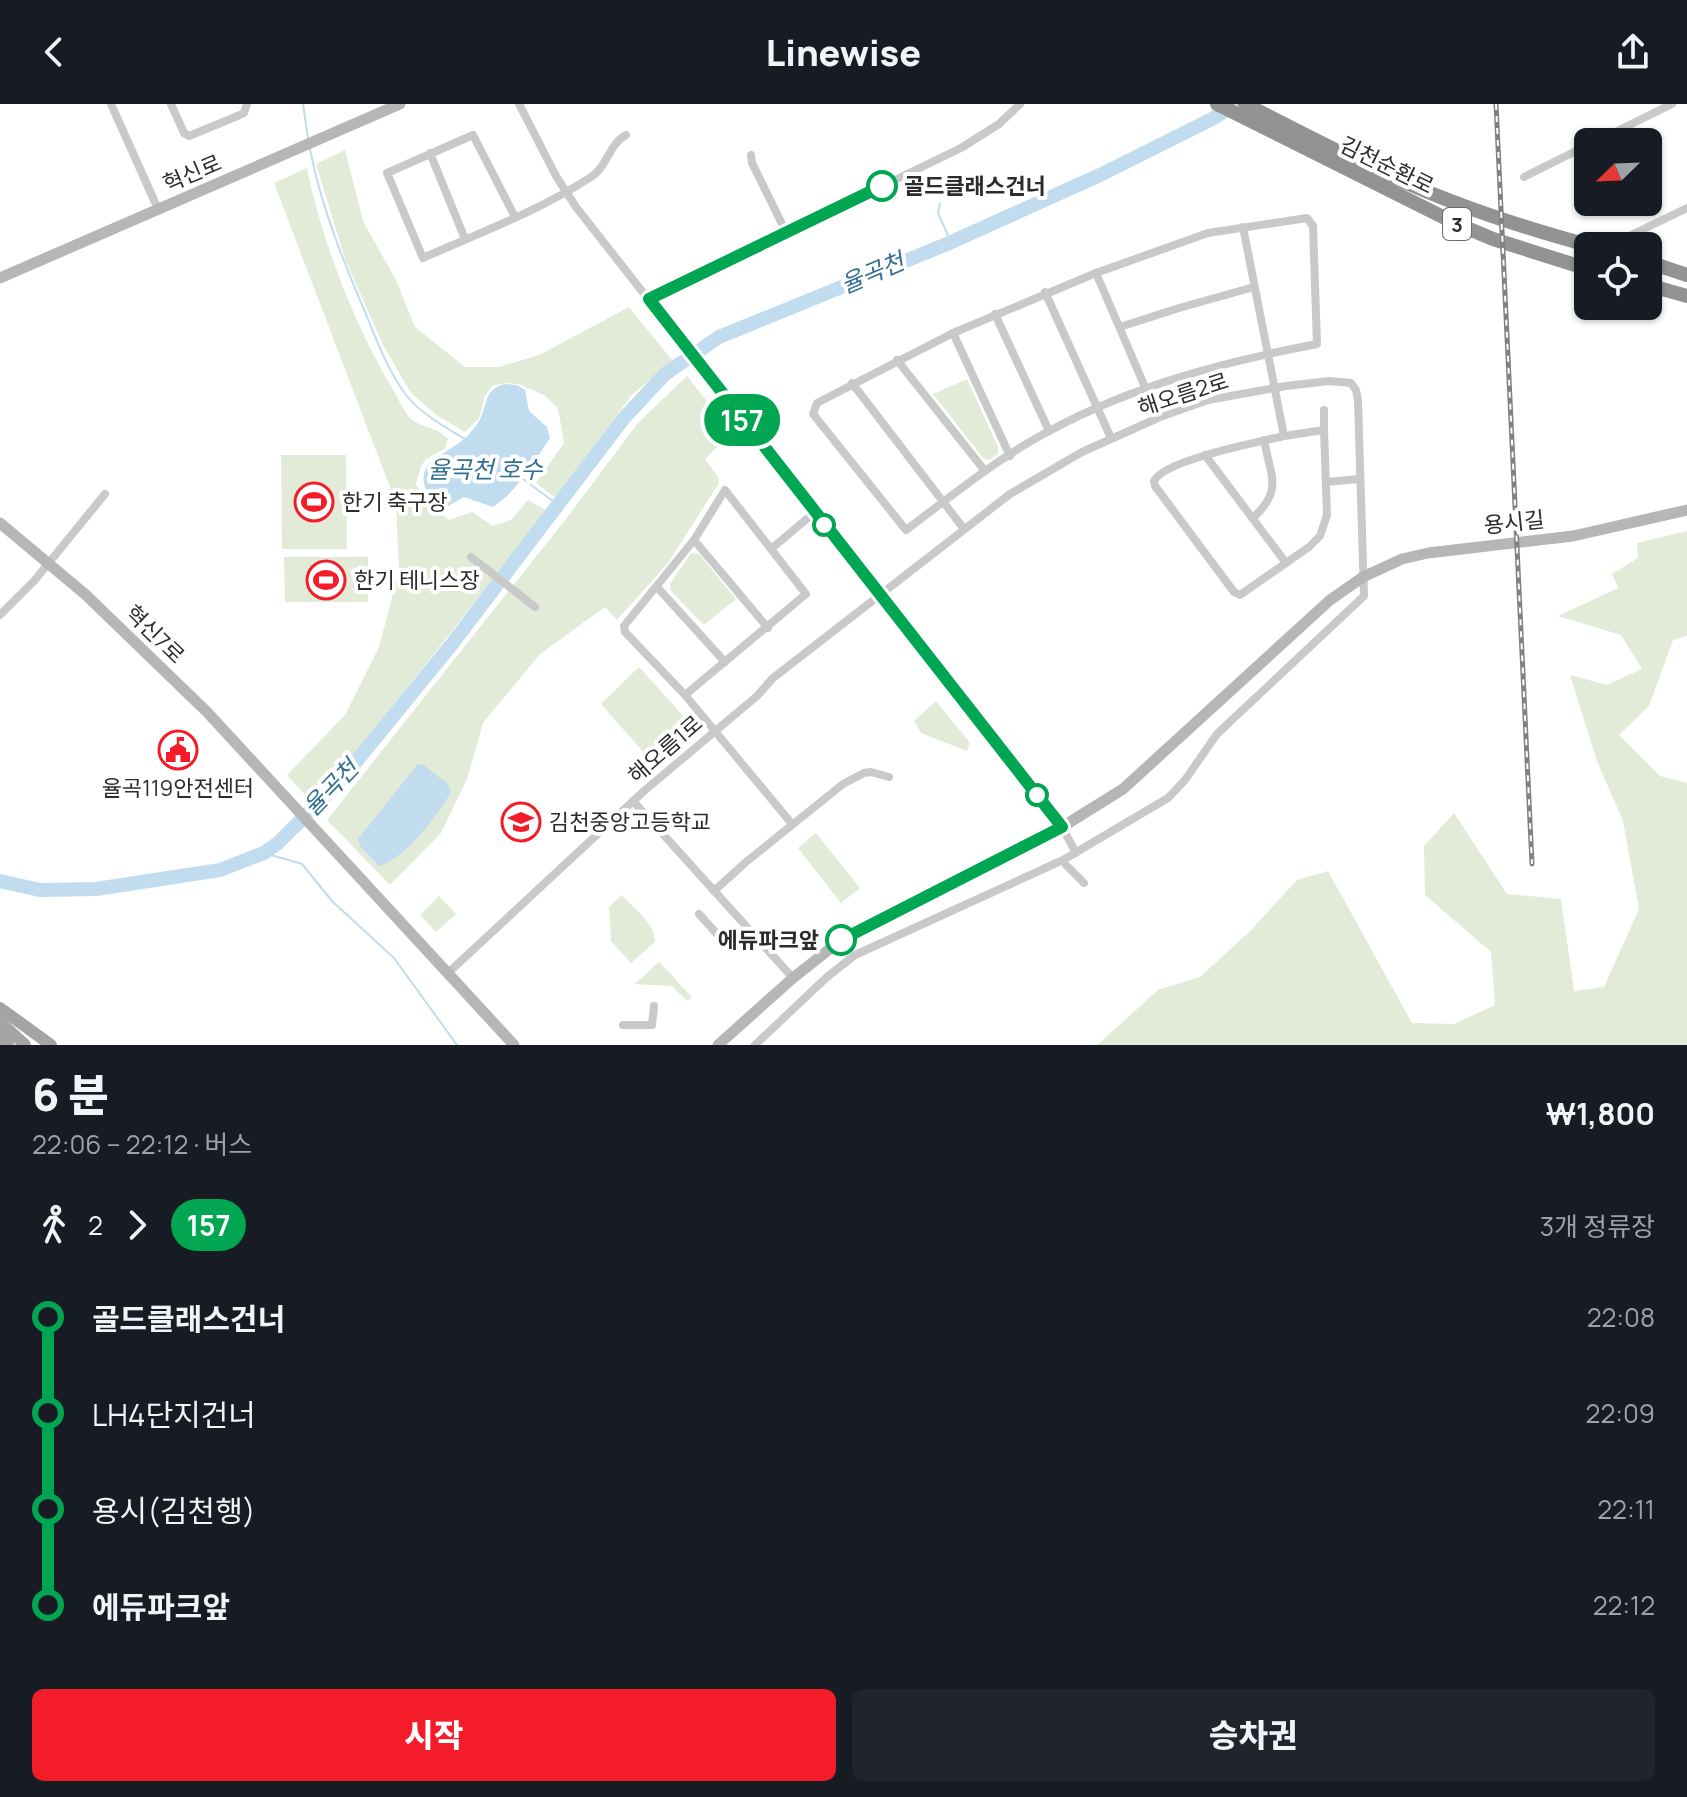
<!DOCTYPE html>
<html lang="ko">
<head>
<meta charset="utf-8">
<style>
  body { margin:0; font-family:Manrope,"Noto Sans KR",sans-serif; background:#20242c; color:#f1f3f6; height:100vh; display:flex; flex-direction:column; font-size:30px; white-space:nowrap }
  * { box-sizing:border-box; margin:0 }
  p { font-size:26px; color:#9ea1a6 }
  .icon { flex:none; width:44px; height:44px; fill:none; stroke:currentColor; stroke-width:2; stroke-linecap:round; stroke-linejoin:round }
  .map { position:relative; height:941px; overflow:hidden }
  .sheet { display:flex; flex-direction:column; background:#171b24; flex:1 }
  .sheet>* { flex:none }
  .badge { padding:0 16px; border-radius:26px; font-size:28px; line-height:52px }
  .needle { width:52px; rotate:247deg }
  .buttons { position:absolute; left:1574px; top:24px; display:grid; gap:16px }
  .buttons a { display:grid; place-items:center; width:88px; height:88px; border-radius:12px; background:#171b24; box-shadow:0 2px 6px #0004; font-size:40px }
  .map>.badge { position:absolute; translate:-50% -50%; box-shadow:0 0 0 4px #fff }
  .legs { display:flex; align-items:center; gap:12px; height:88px; padding:0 32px; font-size:26px }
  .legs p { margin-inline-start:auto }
  .head { display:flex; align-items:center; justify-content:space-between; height:136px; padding:0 32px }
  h1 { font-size:44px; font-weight:800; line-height:60px }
  .primary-button { display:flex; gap:16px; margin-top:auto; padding:16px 32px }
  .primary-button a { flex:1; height:92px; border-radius:12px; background:#f51c29; color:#fff; font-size:32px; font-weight:800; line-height:92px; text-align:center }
  .primary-button a+a { background:#20242c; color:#f1f3f6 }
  ul { padding:0 32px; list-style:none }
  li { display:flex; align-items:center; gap:28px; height:96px; font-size:30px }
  li i { display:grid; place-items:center; width:12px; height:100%; margin:0 10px; background:currentColor }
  li i::after { content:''; width:20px; height:20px; margin:-10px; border:6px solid; border-radius:50%; background:#171b24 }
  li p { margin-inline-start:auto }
  li:first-child i { background:linear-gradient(#0000 50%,currentColor 0) }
  li:last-child i { background:linear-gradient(currentColor 50%,#0000 0) }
  header { display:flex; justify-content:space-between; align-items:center; height:104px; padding:0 32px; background:#171b24; font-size:36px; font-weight:800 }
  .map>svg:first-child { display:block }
  .green { fill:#e2ebd7 }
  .water { fill:#c1dcee }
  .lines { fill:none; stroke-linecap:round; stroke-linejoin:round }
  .stream { stroke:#c1dcee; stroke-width:2 }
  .river { stroke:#c1dcee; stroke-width:14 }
  .street { stroke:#c9c9c9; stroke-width:8 }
  .secondary { stroke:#b6b6b6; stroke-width:11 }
  .primary { stroke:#a4a4a4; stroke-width:12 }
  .highway { stroke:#939393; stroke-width:14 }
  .rail-casing { stroke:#818181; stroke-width:5 }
  .rail { stroke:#fff; stroke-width:2; stroke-dasharray:6; stroke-linecap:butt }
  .line-1-casing { stroke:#fff; stroke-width:18 }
  .line-1 { stroke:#00a651; stroke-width:12 }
  .stop-1-dot { fill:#fff; stroke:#00a651; stroke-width:4 }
  .labels { text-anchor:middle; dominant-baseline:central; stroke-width:8; stroke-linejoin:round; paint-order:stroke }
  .shield { fill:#fff; stroke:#6b6b6b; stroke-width:2 }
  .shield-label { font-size:20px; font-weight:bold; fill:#2c2c2c }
  .street-label { font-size:22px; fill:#2c2c2c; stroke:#fff }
  .stop-label { font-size:22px; font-weight:bold; fill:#2c2c2c; stroke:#fff; text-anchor:start }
  .poi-label { font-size:22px; fill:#2c2c2c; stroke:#fff; text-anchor:start }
  .water-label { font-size:24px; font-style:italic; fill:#336e94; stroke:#fff }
</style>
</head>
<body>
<header><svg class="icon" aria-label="back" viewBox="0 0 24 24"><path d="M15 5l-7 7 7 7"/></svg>Linewise<svg class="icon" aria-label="share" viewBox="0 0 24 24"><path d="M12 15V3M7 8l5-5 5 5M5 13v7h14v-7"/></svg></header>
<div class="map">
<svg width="1687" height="941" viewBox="0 0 1687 941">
  <rect width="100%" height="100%" fill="#fff"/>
  <!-- green -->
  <g class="green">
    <path d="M345,46L363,117L396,176L415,223L465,263H499L539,251L629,203L672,256L631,292L556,394L536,379L564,339L558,304L544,291L518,280L505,279L492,282L485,292L479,314L465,328L436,311L411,289L383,241L345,155L316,60Z"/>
    <path d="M307,64C322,137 353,218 391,282C397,292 403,306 410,314C420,324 438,323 448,335L445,345C422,356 422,356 416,381L428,398L449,416L472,408L493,422L511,416L528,396L547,407L364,638L329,679L309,695L287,671L345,611L379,543L399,467L396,399L274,79Z"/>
    <path d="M687,272L732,329L705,355L718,373L719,379L668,459L617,516L605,503L540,550L483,619L467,675L441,729L390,781L327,716L569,411L638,319Z"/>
    <path d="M967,275L998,343V350L989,356L983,354L933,290Z"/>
    <path d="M281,351H346L347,445H282Z"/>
    <path d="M1687,427V532L1673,536L1649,602L1619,631L1660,672L1687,679V941H1097L1158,886L1200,873L1250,827L1297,776L1328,767L1412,919L1454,920L1495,901L1491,848L1425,791L1424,742L1454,709L1507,790L1561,795L1574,887L1604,883L1639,805L1623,717L1597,657L1570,571L1607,581L1642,565L1621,531L1558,512L1618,484L1612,470L1638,454L1637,439Z"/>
    <path d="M691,449L699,450L736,495L704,521L671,487L670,480Z"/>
    <path d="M284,453H368V498H285Z"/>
    <path d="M639,563L694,624L654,660L601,600Z"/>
    <path d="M936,597L970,639L967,647L921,629L914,617Z"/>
    <path d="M816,729L860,784L841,799L798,744Z"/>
    <path d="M622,791C634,805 655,819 655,838L631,859L611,837L609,803Z"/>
    <path d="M439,792L456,810L436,828L420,811Z"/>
    <path d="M659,858L692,893L687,897L672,882L635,880Z"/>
  </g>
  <!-- water -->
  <g class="water">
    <path d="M505,280L517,281L525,286L529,307L547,323L550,334C534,358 518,386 493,403L464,393L448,402L435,398C426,389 420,377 426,364C431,353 460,342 470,329C474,324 479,319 481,313C488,297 485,285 505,280Z"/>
    <path d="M422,660L448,680L451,688C438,712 405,754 379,762L360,742L358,735L417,661Z"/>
  </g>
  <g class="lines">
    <!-- stream -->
    <g class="stream">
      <path d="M303,0L308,34"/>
      <path d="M310,45C321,102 342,154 365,208C376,235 388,267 406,291C421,310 445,323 465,335"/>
      <path d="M940,99L938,109L951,138"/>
      <path d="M522,374L558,401"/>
      <path d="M264,749L302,760L332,797L394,854L457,941"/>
    </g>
    <!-- river -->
    <path class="river" d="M0,777L40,786L96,785L220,766L264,749L278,739L342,675L452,540L624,314L665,270L719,233L947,140L1100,71L1212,15L1236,0"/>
    <!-- street -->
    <g class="street">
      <path d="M111,0L158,105"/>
      <path d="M171,0L184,29L189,32L240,11L244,9L247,0"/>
      <path d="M519,0L556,72L576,103L1062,723L1076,749"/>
      <path d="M1595,38L1672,0"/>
      <path d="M430,49L465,135"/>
      <path d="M751,51L752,59L786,128"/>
      <path d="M1524,73L1588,41"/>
      <path d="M515,113L473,31L387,69L423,154C479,129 539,107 591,73C608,62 608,41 626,31"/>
      <path d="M1307,114L1313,122L1317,240C1224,258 1135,281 1051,326C999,353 953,391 906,426L813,310L817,299L953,229L1096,169L1208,129Z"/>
      <path d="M1243,123L1284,332C1259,338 1164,356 1154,377L1155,382L1234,488L1240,491L1309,443L1320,432L1327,411L1324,326L1284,332"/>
      <path d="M1623,135L1687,104"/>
      <path d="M1096,169L1145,283"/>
      <path d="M1045,188L1111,334"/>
      <path d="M649,195L961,44L999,20L1020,0"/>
      <path d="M995,210L1049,327"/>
      <path d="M1120,223L1179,204L1254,183"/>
      <path d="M953,229L1010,352"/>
      <path d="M897,256L985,367"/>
      <path d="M852,279L964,425"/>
      <path d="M1324,306V326"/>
      <path d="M1205,351L1286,459"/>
      <path d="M1326,378L1360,375"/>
      <path d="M1253,414C1283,386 1271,374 1264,336"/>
      <path d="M694,436L768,524"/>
      <path d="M771,445L815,408"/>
      <path d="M471,453L535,503"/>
      <path d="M657,483L725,558"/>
      <path d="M0,511L34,477L105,390"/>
      <path d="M685,591L806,490L725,386L694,436L624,522L625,528L685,591L792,720"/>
      <path d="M633,697L793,874"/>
      <path d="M1066,761L1084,779"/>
      <path d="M714,787L746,758L843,680L864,669L871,668L889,673"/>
      <path d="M699,810L717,830"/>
      <path d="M448,869L644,687L757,592L773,574L1010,390L1082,348L1160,313L1208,296L1286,282L1329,277L1351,279L1356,286L1358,297L1364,492L1217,630L1185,676L1168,694L1063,756L855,851L827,873L755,941"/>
      <path d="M623,921H652L654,902"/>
    </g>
    <!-- secondary -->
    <g class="secondary">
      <path d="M0,174L400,0"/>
      <path d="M0,419L86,491L207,608L514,941"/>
      <path d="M718,941L793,874L841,836L1062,723L1123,685L1330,496L1363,473L1402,455L1428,449L1573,432L1687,406"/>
    </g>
    <!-- primary -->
    <g class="primary">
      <path d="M0,904L51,941"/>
      <path d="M0,918L25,941"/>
      <path d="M0,932L8,941"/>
    </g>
    <!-- highway -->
    <g class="highway">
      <path d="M1217,0L1455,119L1493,135L1588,165"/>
      <path d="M1245,0C1305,31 1365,62 1428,88C1481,110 1536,127 1591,142"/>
      <path d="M1648,158L1687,171"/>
      <path d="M1648,181L1687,192"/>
    </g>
    <defs>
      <path id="rail" d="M1496,0L1532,760"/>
    </defs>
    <!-- rail casing -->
    <use href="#rail" class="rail-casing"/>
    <!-- rail -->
    <use href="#rail" class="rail"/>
  </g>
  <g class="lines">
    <defs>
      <path id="line-1" d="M841,836L1062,723L649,195L882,82"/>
    </defs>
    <!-- line-1 casing -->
    <use href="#line-1" class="line-1-casing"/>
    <!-- line-1 -->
    <use href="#line-1" class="line-1"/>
  </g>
  <!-- icons -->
  <defs>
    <symbol id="stadium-ring" viewBox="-11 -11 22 22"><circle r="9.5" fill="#fff" stroke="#f51c29" stroke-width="1.5"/><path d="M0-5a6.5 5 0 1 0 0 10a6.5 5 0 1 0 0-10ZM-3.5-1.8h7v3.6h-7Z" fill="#f51c29"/></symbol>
    <symbol id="civic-ring" viewBox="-11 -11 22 22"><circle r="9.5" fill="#fff" stroke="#f51c29" stroke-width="1.5"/><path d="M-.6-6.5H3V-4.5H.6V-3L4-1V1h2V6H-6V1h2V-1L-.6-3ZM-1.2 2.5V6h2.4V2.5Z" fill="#f51c29"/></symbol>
    <symbol id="school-ring" viewBox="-11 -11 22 22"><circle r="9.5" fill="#fff" stroke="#f51c29" stroke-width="1.5"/><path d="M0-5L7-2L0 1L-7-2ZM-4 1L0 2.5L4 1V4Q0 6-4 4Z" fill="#f51c29"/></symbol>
  </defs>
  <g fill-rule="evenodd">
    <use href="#stadium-ring" x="292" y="376" width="44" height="44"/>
    <use href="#stadium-ring" x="304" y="454" width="44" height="44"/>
    <use href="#civic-ring" x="156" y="624" width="44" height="44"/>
    <use href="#school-ring" x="499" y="696" width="44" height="44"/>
  </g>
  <!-- markers -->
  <g class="stop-1-dot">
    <circle cx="882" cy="82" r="14"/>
    <circle cx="824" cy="421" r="10"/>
    <circle cx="1037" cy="691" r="10"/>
    <circle cx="841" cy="836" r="14"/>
  </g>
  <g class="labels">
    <!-- shield labels -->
    <rect class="shield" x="1443" y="104" width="28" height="32" rx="6"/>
    <g class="shield-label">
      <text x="1457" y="120">3</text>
    </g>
    <!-- street labels -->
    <g class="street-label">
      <text transform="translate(1387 61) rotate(26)">김천순환로</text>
      <text transform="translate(192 69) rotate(-23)">혁신로</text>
      <text transform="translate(1183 290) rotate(-18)">해오름2로</text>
      <text transform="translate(1514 418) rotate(-6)">용시길</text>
      <text transform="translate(155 530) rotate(44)">혁신7로</text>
      <text transform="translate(665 645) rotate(-41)">해오름1로</text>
    </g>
    <!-- stop labels -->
    <g class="stop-label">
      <text x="904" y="82">골드클래스건너</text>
      <text x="819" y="836" text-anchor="end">에듀파크앞</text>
    </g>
    <!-- poi labels -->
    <g class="poi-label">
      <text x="342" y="398">한기 축구장</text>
      <text x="354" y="476">한기 테니스장</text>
      <text x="178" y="684" text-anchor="middle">율곡119안전센터</text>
      <text x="549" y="718">김천중앙고등학교</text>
    </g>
    <!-- water labels -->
    <g class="water-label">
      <text transform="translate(872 168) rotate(-23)">율곡천</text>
      <text x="485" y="364">율곡천 호수</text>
      <text transform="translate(330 683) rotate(-46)">율곡천</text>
    </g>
  </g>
</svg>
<div class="buttons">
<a><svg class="needle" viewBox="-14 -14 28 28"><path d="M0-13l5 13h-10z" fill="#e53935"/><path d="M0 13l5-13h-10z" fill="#9ea1a6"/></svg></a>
<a><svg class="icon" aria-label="locate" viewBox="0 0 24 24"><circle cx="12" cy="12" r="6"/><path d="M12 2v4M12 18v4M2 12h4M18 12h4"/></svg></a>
</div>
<b class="badge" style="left:742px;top:316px;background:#00a651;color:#fff">157</b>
</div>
<section class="sheet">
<div class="head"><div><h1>6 분</h1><p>22:06 – 22:12 · 버스</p></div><b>₩1,800</b></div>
<div class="legs"><svg class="icon" aria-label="walk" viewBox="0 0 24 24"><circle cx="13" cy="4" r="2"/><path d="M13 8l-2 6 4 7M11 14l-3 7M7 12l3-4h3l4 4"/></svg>2<svg class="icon" aria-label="forward" viewBox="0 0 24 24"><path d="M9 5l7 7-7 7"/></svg><b class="badge" style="background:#00a651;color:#fff">157</b><p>3개 정류장</p></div>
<ul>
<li><i style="color:#00a651"></i><b>골드클래스건너</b><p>22:08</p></li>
<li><i style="color:#00a651"></i><span>LH4단지건너</span><p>22:09</p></li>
<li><i style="color:#00a651"></i><span>용시(김천행)</span><p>22:11</p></li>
<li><i style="color:#00a651"></i><b>에듀파크앞</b><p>22:12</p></li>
</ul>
<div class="primary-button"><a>시작</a><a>승차권</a></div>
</section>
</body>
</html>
